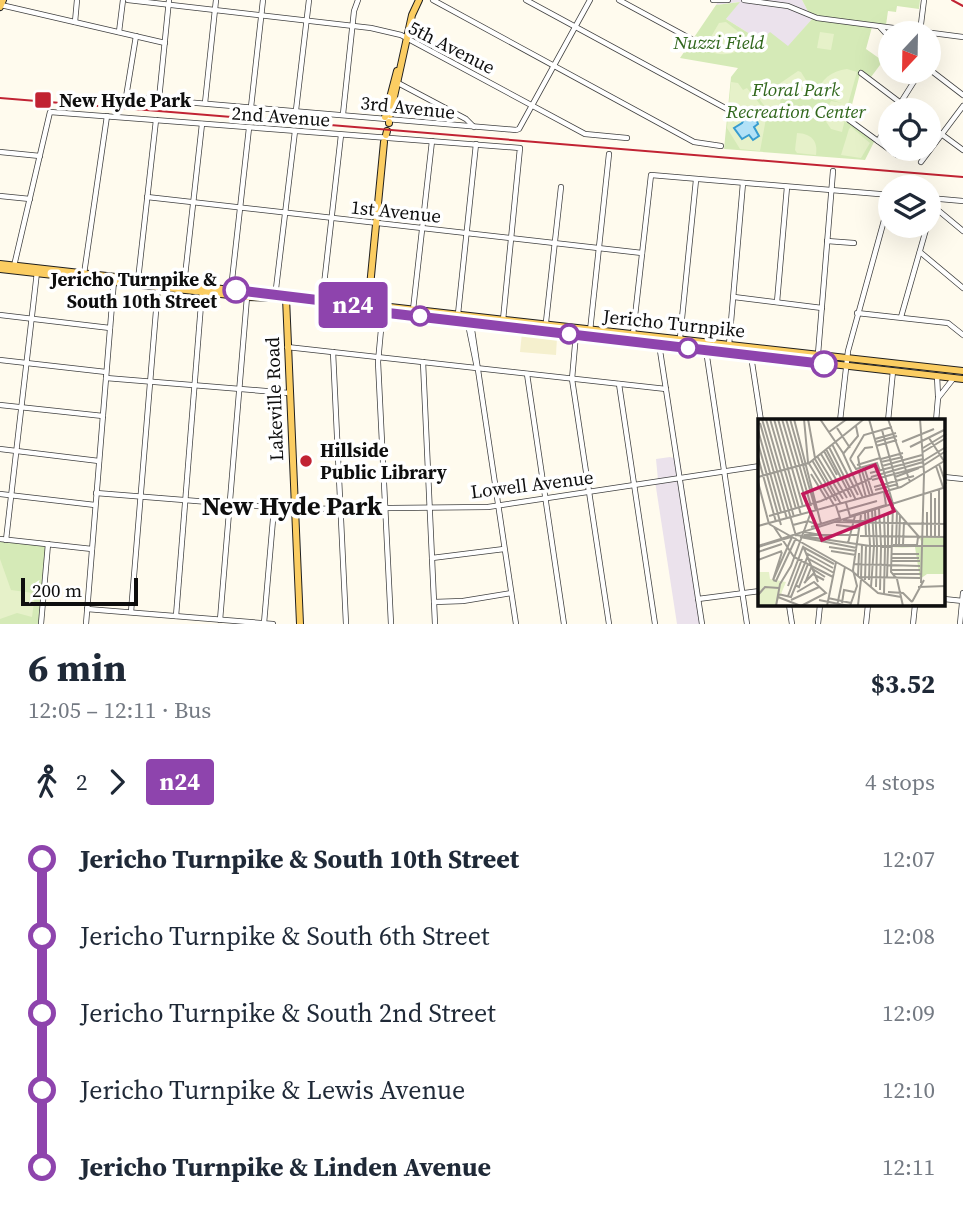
<!DOCTYPE html>
<html lang="en">
<head>
<meta charset="utf-8">
<style>
  body { margin:0; font-family:"Source Serif 4",serif; background:#f6f6f7; color:#1f2937; height:100vh; display:flex; flex-direction:column; font-size:26px; white-space:nowrap }
  * { box-sizing:border-box; margin:0 }
  p { font-size:23px; color:#747a83 }
  .icon { flex:none; width:38px; height:38px; fill:none; stroke:currentColor; stroke-width:2; stroke-linecap:round; stroke-linejoin:round }
  .map { position:relative; height:624px; overflow:hidden }
  .sheet { display:flex; flex-direction:column; background:#fff; flex:1 }
  .sheet>* { flex:none }
  .badge { padding:0 14px; border-radius:5px; font-size:24px; line-height:46px }
  .needle { width:46px; rotate:202deg }
  .fabs { position:absolute; left:878px; top:21px; display:grid; gap:14px }
  .fabs a { display:grid; place-items:center; width:63px; height:63px; border-radius:50%; background:#fff; box-shadow:0 7px 28px #0002; font-size:35px }
  .scale { position:absolute; left:21px; bottom:18px; width:117px; box-sizing:border-box; padding-left:7px; border:4px solid #0e0e0e; border-top:0; font-size:19px; line-height:24px; white-space:nowrap; color:#0e0e0e; -webkit-text-stroke:5px #fff; paint-order:stroke }
  .map>.badge { position:absolute; translate:-50% -50%; box-shadow:0 0 0 4px #fff }
  .legs { display:flex; align-items:center; gap:10px; height:77px; padding:0 28px; font-size:23px }
  .legs p { margin-inline-start:auto }
  .headline { display:flex; align-items:center; justify-content:space-between; height:119px; padding:0 28px }
  h1 { font-size:38px; font-weight:700; line-height:52px }
  ul { padding:0 28px; list-style:none }
  li { display:flex; align-items:center; gap:24px; height:77px; font-size:26px }
  li i { display:grid; place-items:center; width:10px; height:100%; margin:0 9px; background:currentColor }
  li i::after { content:''; width:18px; height:18px; margin:-9px; border:5px solid; border-radius:50%; background:#fff }
  li p { margin-inline-start:auto }
  li:first-child i { background:linear-gradient(#0000 50%,currentColor 0) }
  li:last-child i { background:linear-gradient(currentColor 50%,#0000 0) }
  .map>svg:first-child { display:block }
  .industrial { fill:#ebe2ec }
  .farmland { fill:#f5f0ce }
  .green { fill:#d5eab7 }
  .pitch { fill:#e6f1c9 }
  .water { fill:#b2e1f7; stroke:#379cd0; stroke-width:2 }
  .lines { fill:none; stroke-linecap:round; stroke-linejoin:round }
  .minor-casing { stroke:#414141; stroke-width:6 }
  .major-casing { stroke:#1f1f1f; stroke-width:8 }
  .minor { stroke:#fff; stroke-width:4.5 }
  .major { stroke:#fbcd62; stroke-width:6 }
  .rail { stroke:#c12333; stroke-width:2 }
  .line-1-casing { stroke:#fff; stroke-width:16 }
  .line-1 { stroke:#8e44ad; stroke-width:10 }
  .poi-dot { fill:#c12333; stroke:#fff; stroke-width:2.5 }
  .stop-1-dot { fill:#fff; stroke:#8e44ad; stroke-width:3.5 }
  .labels { text-anchor:middle; dominant-baseline:central; stroke-width:7; stroke-linejoin:round; paint-order:stroke }
  .park-label { font-size:19px; font-style:italic; fill:#30671c; stroke:#fff }
  .street-label { font-size:19px; fill:#0e0e0e; stroke:#fff }
  .poi-label { font-size:19px; font-weight:bold; fill:#0e0e0e; stroke:#fff; text-anchor:start }
  .stop-label { font-size:19px; font-weight:bold; fill:#0e0e0e; stroke:#fff; text-anchor:end }
  .district-label { font-size:26px; font-weight:bold; fill:#0e0e0e; stroke:#fff }
  .inset-road { fill:none; stroke:#9f9c94; stroke-width:2 }
  .view { fill:#c2185b; fill-opacity:0.15; stroke:#c2185b; stroke-width:3.5 }
  .inset-edge { fill:none; stroke:#0e0e0e; stroke-width:3.5 }
</style>
</head>
<body>
<div class="map">
<svg width="963" height="624" viewBox="0 0 963 624">
  <rect width="100%" height="100%" fill="#fffbee"/>
  <!-- industrial -->
  <g class="industrial">
    <path d="M719,0H802L812,19L788,47H754L748,43L750,34L726,19L739,2L716,5Z"/>
    <path d="M670,457L680,460L704,624H677L655,481L658,480L656,459Z"/>
  </g>
  <!-- farmland -->
  <path class="farmland" d="M522,333L557,337L556,355L520,352Z"/>
  <!-- green -->
  <g class="green">
    <path d="M802,0H920L919,9L897,6L896,12L888,11L886,25L872,27L866,49L883,61L871,77L861,70L848,120L875,140L865,160L724,149L731,77L738,68L680,58L716,5L740,2L726,19L750,34L748,43L754,47L770,32L788,46L812,19Z"/>
    <path d="M0,541L46,546L40,624H0Z"/>
  </g>
  <!-- pitch -->
  <g class="pitch">
    <path d="M726,22L749,40C738,56 721,58 704,49L719,23Z"/>
    <path d="M820,32L834,34L831,50L817,48Z"/>
    <path d="M847,69L857,72L846,111L834,109L844,112L846,115L842,132L831,129L823,117L831,101L842,103L816,95C821,79 831,71 847,69Z"/>
    <path d="M798,71L801,72L812,90C797,101 790,99 779,84Z"/>
    <path d="M731,82L738,83L743,90L747,88L767,113L760,151L740,149L727,128Z"/>
    <path d="M774,86C783,98 783,106 771,115L760,100V96Z"/>
    <path d="M851,127L870,143L861,158L841,155L849,129Z"/>
    <path d="M797,133C811,134 818,140 816,155L797,153L795,150Z"/>
    <path d="M0,559L11,590L33,593L35,595L32,617L17,613L0,619Z"/>
  </g>
  <!-- water -->
  <path class="water" d="M753,111L758,124L754,127L759,136L753,140L749,135L742,139L734,128L742,123L748,112Z"/>
  <g class="lines">
    <defs>
      <g id="minor">
        <path d="M128,0L371,28L401,35L585,134L627,138"/>
        <path d="M433,0L694,142L721,146"/>
        <path d="M526,0L727,109"/>
        <path d="M619,0L691,39"/>
        <path d="M713,0H728"/>
        <path d="M744,0L788,6L817,18L963,37"/>
        <path d="M1,5L165,43"/>
        <path d="M75,22L77,0"/>
        <path d="M880,27L891,39"/>
        <path d="M119,32L123,0"/>
        <path d="M920,32L924,0"/>
        <path d="M136,36L126,97L516,130L519,129L590,0"/>
        <path d="M929,69L963,95"/>
        <path d="M861,73L910,110"/>
        <path d="M398,83L466,119L474,127"/>
        <path d="M159,99L169,0"/>
        <path d="M205,103L216,0"/>
        <path d="M251,107L263,0"/>
        <path d="M296,110L309,0"/>
        <path d="M896,110L920,72"/>
        <path d="M343,114L354,11L358,0"/>
        <path d="M849,120L897,155"/>
        <path d="M929,125L963,150"/>
        <path d="M878,141L891,120"/>
        <path d="M0,152L40,156"/>
        <path d="M921,162L963,106"/>
        <path d="M0,196L30,199"/>
        <path d="M147,197L642,253"/>
        <path d="M929,198L963,201"/>
        <path d="M933,199V206L963,231"/>
        <path d="M929,219L933,206"/>
        <path d="M827,241L854,243"/>
        <path d="M920,252L963,288"/>
        <path d="M14,266L50,112L520,148L503,320"/>
        <path d="M84,274L107,116"/>
        <path d="M138,280L156,120"/>
        <path d="M184,285L202,124"/>
        <path d="M231,289L249,128"/>
        <path d="M275,297L295,131"/>
        <path d="M734,297L822,308"/>
        <path d="M322,302L341,135"/>
        <path d="M777,302L787,187"/>
        <path d="M383,308L378,362L391,624"/>
        <path d="M413,310L432,141"/>
        <path d="M857,313L948,323L963,335"/>
        <path d="M458,314L476,144"/>
        <path d="M0,315L110,328"/>
        <path d="M901,317L927,226"/>
        <path d="M545,331L561,187"/>
        <path d="M590,331L609,154"/>
        <path d="M576,334L572,379L609,624"/>
        <path d="M633,334L651,175L891,195"/>
        <path d="M680,338L696,180"/>
        <path d="M659,344L702,624"/>
        <path d="M729,345L743,183"/>
        <path d="M287,347L666,389"/>
        <path d="M706,350L747,624"/>
        <path d="M333,352L346,624"/>
        <path d="M818,354L833,171"/>
        <path d="M751,356L761,421"/>
        <path d="M0,360L106,372"/>
        <path d="M423,362L435,624"/>
        <path d="M477,368L469,329L471,323L516,624"/>
        <path d="M527,374L564,624"/>
        <path d="M937,376L938,396"/>
        <path d="M106,378L289,393"/>
        <path d="M619,384L655,624"/>
        <path d="M0,405L103,416"/>
        <path d="M840,421L848,351L891,195"/>
        <path d="M888,421L893,371"/>
        <path d="M936,421L938,398L953,379"/>
        <path d="M0,449L99,461"/>
        <path d="M944,477L963,479"/>
        <path d="M96,493L295,509L488,507L760,466"/>
        <path d="M0,494L95,505"/>
        <path d="M0,539L92,549"/>
        <path d="M6,540L37,272"/>
        <path d="M432,558L504,549"/>
        <path d="M698,599L760,591"/>
        <path d="M944,599L963,601"/>
        <path d="M434,602L463,601L511,593"/>
        <path d="M789,605L792,624"/>
        <path d="M87,609L273,624"/>
        <path d="M131,612L158,287"/>
        <path d="M176,616L202,292"/>
        <path d="M220,620L247,297"/>
        <path d="M264,623L274,508"/>
        <path d="M41,624L48,544"/>
        <path d="M86,624L114,280"/>
        <path d="M818,624L820,605"/>
        <path d="M866,624L868,605"/>
        <path d="M913,624L915,605"/>
        <path d="M960,624L963,593"/>
      </g>
      <g id="major">
        <path d="M0,7L3,0"/>
        <path d="M390,115L412,15L419,0"/>
        <path d="M385,117L397,71"/>
        <path d="M389,123V122"/>
        <path d="M386,135L387,131"/>
        <path d="M0,264L276,295L286,298L383,308L390,307L963,371"/>
        <path d="M0,269L247,297L284,298"/>
        <path d="M286,298L300,624"/>
        <path d="M368,307L384,142"/>
        <path d="M383,308L388,313L963,379"/>
      </g>
    </defs>
    <!-- minor casing -->
    <use href="#minor" class="minor-casing"/>
    <!-- major casing -->
    <use href="#major" class="major-casing"/>
    <!-- minor -->
    <use href="#minor" class="minor"/>
    <!-- major -->
    <use href="#major" class="major"/>
    <!-- rail -->
    <g class="rail">
      <path d="M952,0L963,6"/>
      <path d="M0,98L963,177"/>
    </g>
  </g>
  <g class="lines">
    <defs>
      <path id="line-1" d="M236,290L383,308L388,313L824,364"/>
    </defs>
    <!-- line-1 casing -->
    <use href="#line-1" class="line-1-casing"/>
    <!-- line-1 -->
    <use href="#line-1" class="line-1"/>
  </g>
  <!-- markers -->
  <g class="poi-dot">
    <rect x="34" y="91" width="18" height="18" rx="3.5"/>
    <circle cx="306" cy="461" r="7"/>
  </g>
  <g class="stop-1-dot">
    <circle cx="236" cy="290" r="12"/>
    <circle cx="420" cy="316" r="9"/>
    <circle cx="569" cy="334" r="9"/>
    <circle cx="688" cy="348" r="9"/>
    <circle cx="824" cy="364" r="12"/>
  </g>
  <g class="labels">
    <!-- park labels -->
    <g class="park-label">
      <text x="719" y="42">Nuzzi Field</text>
      <text x="796" y="89">Floral Park<tspan x="796" dy="22">Recreation Center</tspan></text>
    </g>
    <!-- street labels -->
    <g class="street-label">
      <text transform="translate(452 47) rotate(27)">5th Avenue</text>
      <text transform="translate(408 107) rotate(6)">3rd Avenue</text>
      <text transform="translate(281 116) rotate(4)">2nd Avenue</text>
      <text transform="translate(396 211) rotate(6)">1st Avenue</text>
      <text transform="translate(674 323) rotate(6)">Jericho Turnpike</text>
      <text transform="translate(274 399) rotate(-92)">Lakeville Road</text>
      <text transform="translate(532 484) rotate(-7)">Lowell Avenue</text>
    </g>
    <!-- poi labels -->
    <g class="poi-label">
      <text x="59" y="100">New Hyde Park</text>
      <text x="320" y="450">Hillside<tspan x="320" dy="22">Public Library</tspan></text>
    </g>
    <!-- stop labels -->
    <g class="stop-label">
      <text x="217" y="279">Jericho Turnpike &amp;<tspan x="217" dy="22">South 10th Street</tspan></text>
    </g>
    <!-- district labels -->
    <g class="district-label">
      <text x="292" y="506">New Hyde Park</text>
    </g>
  </g>
  <!-- overview -->
  <g transform="translate(758 419)">
    <rect width="187" height="187" fill="#fffbee"/>
    <path d="M161,118H187V155H169L162,160L157,128L134,129L165,126Z" fill="#d5eab7"/>
    <path d="M0,153H11L12,160L28,163L18,187H0Z" fill="#e6f1c9"/>
    <path class="inset-road" d="M4,0L38,117M8,0L36,98M12,0L38,90M16,0L43,96M20,0L45,88M24,0L49,86M28,0L53,87M32,0L58,92M36,0L63,105M46,0L50,43L76,86M50,0L57,39M62,0L85,34L105,79M111,0L135,85L133,153L139,160L145,187M130,0L152,63M162,0L166,54M2,4L29,100M79,9L92,29M0,11L23,93M124,11L140,69M71,13L89,0M171,19L186,42M117,20L138,14M118,23L139,17M144,23L176,10M0,24L23,106M74,25L100,76M118,27L139,21M71,28L98,81M152,28L186,11M165,29L188,15M68,30L93,78M66,32L79,56M165,33L188,19M63,35L89,79M85,35L100,17L98,7M59,37L85,80M0,38L18,103M57,40L83,85M92,40L106,16L134,8M92,40L98,50L119,44L122,52M123,40L145,34M54,41L78,82M165,42L188,28M123,43L145,38M181,45L188,65M99,46L122,39M166,46L188,32M124,47L164,36M178,47L185,68M102,49L100,38L107,29L115,28M107,51L115,76M104,52L112,77M101,53L108,78M112,54L165,40M53,55L69,81M0,58L51,44L106,0M113,58L165,43M137,58L161,49M114,61L166,47M0,63L11,105M116,68L156,57M117,71L140,65M88,84L92,97L128,86L126,73M135,88L162,119M121,90L123,126M117,91L119,126M114,92L116,126M80,93L119,82M110,93L112,126M107,94L108,117M126,95L127,126M130,95V126M11,97L63,82L114,59M85,101L106,102L134,94M78,103L188,105M11,105L94,152L120,174L143,178M35,106L50,102L60,106M78,106L102,109M0,107L143,68L188,41M16,108L36,138L75,158M53,108L82,99L78,87M46,113L69,117M38,116L112,127H188M46,116H101M102,117L188,118M42,118L99,129M169,118V93M173,118V74M177,118V79M181,118V71M90,124L97,97M135,126H159L160,118M138,126L139,92M141,126L142,96M145,126L146,103M0,127L188,68M45,127L60,163M0,128L33,118M71,128L98,132M73,132L98,136M0,133L24,125M48,134L75,149M134,135H161M134,139H161M0,141L24,132M133,142H162M96,145L162,147M133,151H162M134,155H163M100,157L101,134M101,158L162,159M103,159L104,126M129,159L130,128M15,161L18,162L38,119M15,161L34,118M15,161L24,133M107,161L108,127M111,161L112,127M46,164L55,155L66,161M47,164L53,149L67,158M163,164L166,55M37,166L41,168L50,145M30,167L45,128L76,145M113,168L116,127M118,168L119,127M160,168L188,167M122,171L123,128H134M39,173L56,163L68,174L43,187M130,173L145,174L154,183M20,175L33,178L49,139L76,154M126,175L127,128M0,176L7,168L21,169M30,177L44,140M20,178L43,187M70,179L93,184M33,181L61,168M61,181L91,187M154,183L166,161M84,184L86,171L96,173M100,186L103,161M153,186H188M18,187L22,165L33,147L53,93M69,187L78,143M79,187L87,148M92,187L99,167L95,151L103,96"/>
    <path class="view" d="M117,46L136,92L64,121L45,75Z"/>
    <rect width="187" height="187" class="inset-edge"/>
  </g>
</svg>
<div class="fabs">
<a><svg class="needle" viewBox="-14 -14 28 28"><path d="M0-13l5 13h-10z" fill="#e53935"/><path d="M0 13l5-13h-10z" fill="#747a83"/></svg></a>
<a><svg class="icon" aria-label="locate" viewBox="0 0 24 24"><circle cx="12" cy="12" r="6"/><path d="M12 2v4M12 18v4M2 12h4M18 12h4"/></svg></a>
<a><svg class="icon" aria-label="layers" viewBox="0 0 24 24"><path d="M12 4l9 5-9 5-9-5zM3 14l9 5 9-5"/></svg></a>
</div>
<div class="scale">200 m</div>
<b class="badge" style="left:353px;top:305px;background:#8e44ad;color:#fff">n24</b>
</div>
<section class="sheet">
<div class="headline"><div><h1>6 min</h1><p>12:05 – 12:11 · Bus</p></div><b>$3.52</b></div>
<div class="legs"><svg class="icon" aria-label="walk" viewBox="0 0 24 24"><circle cx="13" cy="4" r="2"/><path d="M13 8l-2 6 4 7M11 14l-3 7M7 12l3-4h3l4 4"/></svg>2<svg class="icon" aria-label="forward" viewBox="0 0 24 24"><path d="M9 5l7 7-7 7"/></svg><b class="badge" style="background:#8e44ad;color:#fff">n24</b><p>4 stops</p></div>
<ul>
<li><i style="color:#8e44ad"></i><b>Jericho Turnpike &amp; South 10th Street</b><p>12:07</p></li>
<li><i style="color:#8e44ad"></i><span>Jericho Turnpike &amp; South 6th Street</span><p>12:08</p></li>
<li><i style="color:#8e44ad"></i><span>Jericho Turnpike &amp; South 2nd Street</span><p>12:09</p></li>
<li><i style="color:#8e44ad"></i><span>Jericho Turnpike &amp; Lewis Avenue</span><p>12:10</p></li>
<li><i style="color:#8e44ad"></i><b>Jericho Turnpike &amp; Linden Avenue</b><p>12:11</p></li>
</ul>
</section>
</body>
</html>
